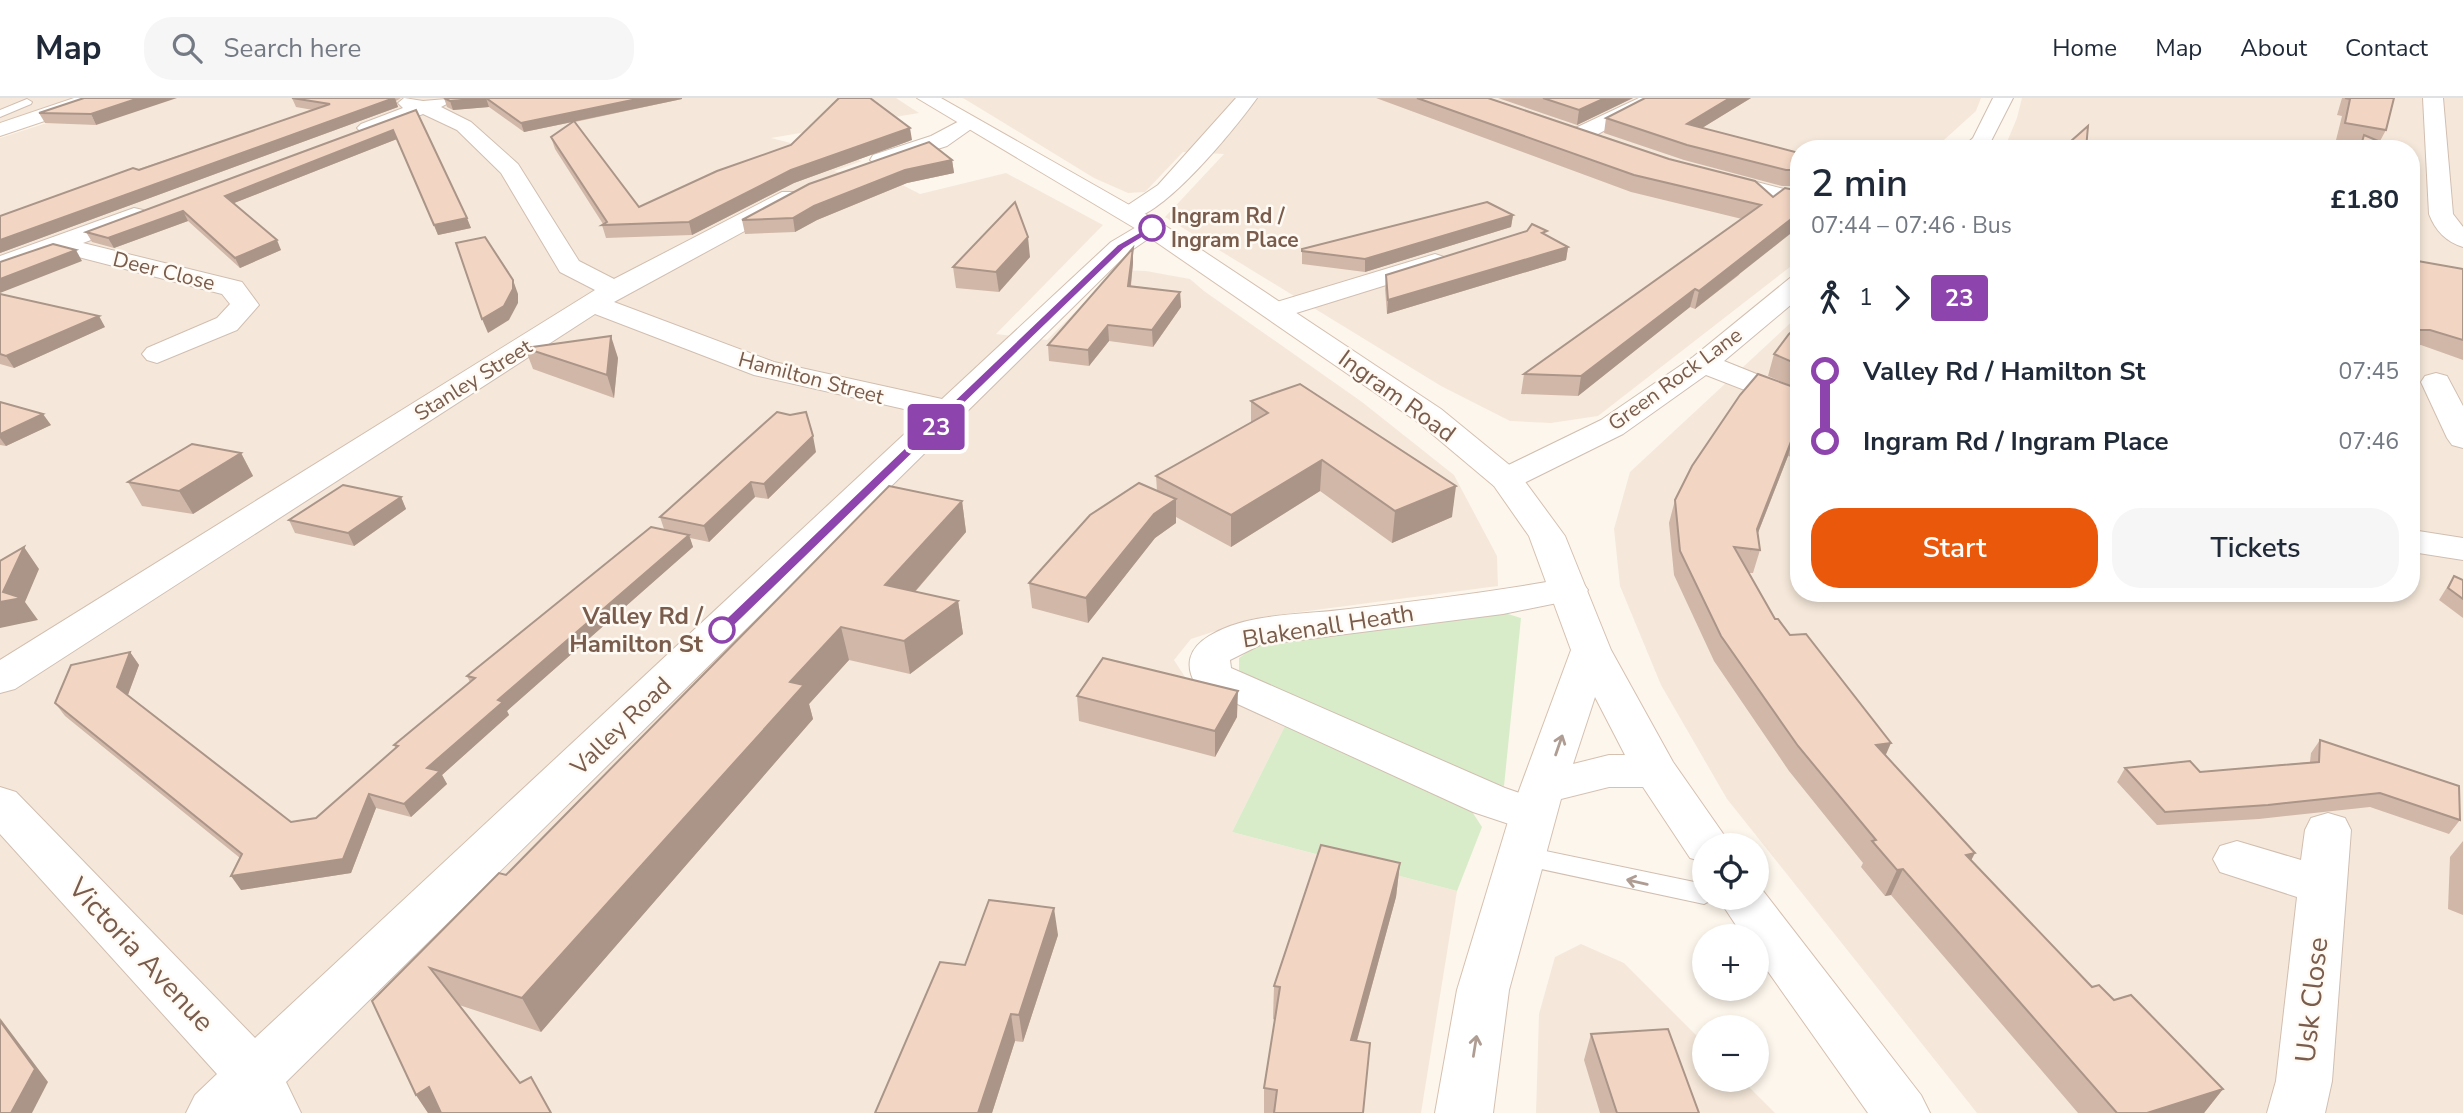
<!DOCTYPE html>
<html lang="en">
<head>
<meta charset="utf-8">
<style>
  body { margin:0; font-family:"Nunito Sans",sans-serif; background:#f6f6f7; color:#1f2937; height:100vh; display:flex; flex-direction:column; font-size:26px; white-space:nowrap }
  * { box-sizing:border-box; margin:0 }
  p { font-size:23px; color:#747a83 }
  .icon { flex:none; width:38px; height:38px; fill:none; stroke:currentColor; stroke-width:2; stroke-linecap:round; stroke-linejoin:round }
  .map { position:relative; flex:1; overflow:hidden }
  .panel { position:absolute; left:1790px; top:42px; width:630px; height:462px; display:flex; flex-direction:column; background:#fff; border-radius:28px; box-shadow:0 4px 10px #0003 }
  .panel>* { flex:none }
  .badge { padding:0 14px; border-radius:5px; font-size:24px; line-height:46px }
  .tools { position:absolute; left:1692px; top:735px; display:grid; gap:14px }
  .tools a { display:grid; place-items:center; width:77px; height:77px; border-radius:50%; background:#fff; box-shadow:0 4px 10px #0003; font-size:35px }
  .map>.badge { position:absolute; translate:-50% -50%; box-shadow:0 0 0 4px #fff }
  .legs { display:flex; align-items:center; gap:10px; height:77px; padding:0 21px; font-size:23px }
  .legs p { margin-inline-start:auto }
  .summary { display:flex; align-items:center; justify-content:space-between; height:119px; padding:0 21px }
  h1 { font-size:38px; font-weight:600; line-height:52px }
  .primary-button { display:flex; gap:14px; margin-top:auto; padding:14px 21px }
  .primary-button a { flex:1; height:80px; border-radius:28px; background:#ea580c; color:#fff; font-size:28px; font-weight:600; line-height:80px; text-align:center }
  .primary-button a+a { background:#f6f6f7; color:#1f2937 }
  ul { padding:0 21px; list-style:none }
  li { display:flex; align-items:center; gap:24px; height:70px; font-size:26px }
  li i { display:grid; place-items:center; width:10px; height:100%; margin:0 9px; background:currentColor }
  li i::after { content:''; width:18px; height:18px; margin:-9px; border:5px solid; border-radius:50%; background:#fff }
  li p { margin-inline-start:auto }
  li:first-child i { background:linear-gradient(#0000 50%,currentColor 0) }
  li:last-child i { background:linear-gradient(currentColor 50%,#0000 0) }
  header { display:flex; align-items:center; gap:42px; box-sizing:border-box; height:98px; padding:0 35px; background:#fff; border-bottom:2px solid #e0e1e3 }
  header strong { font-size:33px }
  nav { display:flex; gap:38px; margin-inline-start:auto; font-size:24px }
  .search { width:490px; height:63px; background:#f6f6f7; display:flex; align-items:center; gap:18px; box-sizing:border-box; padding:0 24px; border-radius:28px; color:#747a83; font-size:26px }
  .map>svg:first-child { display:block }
  .residential { fill:#f5e8da }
  .green { fill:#d8ecc9 }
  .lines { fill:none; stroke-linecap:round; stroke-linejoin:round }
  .lane-casing { stroke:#d1beb0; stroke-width:2 }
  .street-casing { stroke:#d1beb0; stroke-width:2 }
  .secondary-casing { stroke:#d6c0b0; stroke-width:2 }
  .lane { fill:#fff; fill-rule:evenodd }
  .street { fill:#fff; fill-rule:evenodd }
  .secondary { fill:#fff; fill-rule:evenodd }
  .wall { fill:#d1b7a8 }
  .shaded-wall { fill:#aa9588 }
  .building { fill:#f3d5c3; stroke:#aa9588; stroke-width:2 }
  .oneway { stroke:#af9d94 }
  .line-1 { fill:#8e44ad; stroke:#fff; stroke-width:2 }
  .stop-1-dot { fill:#fff; stroke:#8e44ad; stroke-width:3.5 }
  .labels { text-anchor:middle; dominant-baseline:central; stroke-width:5; stroke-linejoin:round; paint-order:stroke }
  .far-stop-label { font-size:21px; font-weight:bold; fill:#7a5c4d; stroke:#fffaf3; text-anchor:start }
  .far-street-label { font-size:21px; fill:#7a5c4d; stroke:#fffaf3 }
  .street-label { font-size:24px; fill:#7a5c4d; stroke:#fffaf3 }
  .stop-label { font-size:24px; font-weight:bold; fill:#7a5c4d; stroke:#fffaf3; text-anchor:end }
  .near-street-label { font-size:28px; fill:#7a5c4d; stroke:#fffaf3 }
</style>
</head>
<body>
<header>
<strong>Map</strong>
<div class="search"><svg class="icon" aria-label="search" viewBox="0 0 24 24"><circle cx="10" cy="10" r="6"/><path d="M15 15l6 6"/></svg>Search here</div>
<nav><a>Home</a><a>Map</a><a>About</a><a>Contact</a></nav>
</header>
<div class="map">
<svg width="2463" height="1015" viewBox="0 0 2463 1015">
  <rect width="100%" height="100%" fill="#fdf6ec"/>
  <!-- residential -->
  <g class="residential">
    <path d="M0,0H75L0,24Z"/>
    <path d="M124,0H896L919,15L771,40L862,63L834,73L856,80L875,73L920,96L1006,75L1103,127L996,236L1047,242L1117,172L1146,173L1190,181L1204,193L1362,304L1454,377L1497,458L1498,488L1255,520L1191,541L1174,562L1187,582L1285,628L1232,734L1457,793L1421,1015H0V40Z"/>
    <path d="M963,0H1981L1976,13L1934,51H1799V95L1702,70L1799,111V162L1598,318L1551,325L1510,323L1441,288L1165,119L1224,56L1183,54L1145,94L1128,95L1094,80Z"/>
    <path d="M2022,0H2463V1015H1977L1727,701L1661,587L1620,488L1614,431L1630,374L1799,217V495H2412V51H2004L2017,20Z"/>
    <path d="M1581,846L1624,865L1704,945V982H1742L1775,1015H1536L1539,916L1555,859Z"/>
  </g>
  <!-- green -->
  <g class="green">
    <path d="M1498,513L1521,520L1504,688L1486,683L1239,573V560L1259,546Z"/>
    <path d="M1285,628L1469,709L1482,729L1457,793L1232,734Z"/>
  </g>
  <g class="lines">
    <defs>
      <g id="lane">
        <path d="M27,1L32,4L31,6L0,19V12Z"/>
        <path d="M1522,748L1704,786V800H1715L1704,806L1513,765L1509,758L1513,751Z"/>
      </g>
      <g id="street">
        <path d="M404,0L423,3L458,0L441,9L471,24L518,66L579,163L614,181L782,94H798L802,99L798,104L614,204L774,264L942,301L1111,144L1143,125H1161L1164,130L1129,154L286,984L301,1015H186L195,997L217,976L0,736V689L16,694L255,940L926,316L754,277L595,216L15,591L0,595V562L595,192L560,174L501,75L457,32L423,16L375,34H361L357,30L361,26L403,10L398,5Z"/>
        <path d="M1236,0H1257C1237,28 1156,130 1122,121L1119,116L1122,111L1158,87Z"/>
        <path d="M1639,0H1665L1585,43H1569L1566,38L1569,33Z"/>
        <path d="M1993,0H2013L1987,51H1961L1973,40Z"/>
        <path d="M2423,0H2443L2453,116L2463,129V149C2446,144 2435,132 2429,116Z"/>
        <path d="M967,19L977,25L974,29L947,48L881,69L870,62L873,57L931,38Z"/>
        <path d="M1718,74L1799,95V109L1710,86L1707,81Z"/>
        <path d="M134,110L143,112L146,117L143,122L83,145L242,184L259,207L237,232L157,265L147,262L142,256L147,250L217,220L230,206L222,196L59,154L0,175V158Z"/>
        <path d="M1435,156L1444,159L1448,164L1444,169L1277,221L1267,219L1263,213L1267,207Z"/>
        <path d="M1799,178V200L1724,263L1799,293V313L1706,277L1623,336L1518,388L1506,391L1494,388L1489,381L1494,374L1601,322L1693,259L1790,180Z"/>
        <path d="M2436,275L2447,278L2463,308V350L2452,347L2447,340L2421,284L2425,278Z"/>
        <path d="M2412,432L2463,440V462L2412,454Z"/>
        <path d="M1569,480L1582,484L1588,492L1582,500L1503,516L1260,547L1230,562L1231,570L1505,690L1549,705L1556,717L1549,729L1533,734L1473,714L1196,587C1184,567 1189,550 1209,538C1246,515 1299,517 1340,512C1417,503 1493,494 1569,480Z"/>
        <path d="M2328,715L2345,720L2351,732L2332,983L2325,1015H2267L2276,983L2297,799L2220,774L2213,761L2220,748L2237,743L2301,762L2305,732L2311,720Z"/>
      </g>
      <g id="secondary">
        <path d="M74,0H104L101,4L0,38V25Z"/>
        <path d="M917,0H941L1161,125L1441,311L1518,374L1565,438L1611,552L1673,664L1731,747H1704V764L1690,760L1643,689H1609L1561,701L1509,892L1493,1015H1435L1457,892L1510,717L1571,552L1529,438L1494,388L1419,325L1143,135ZM1595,599L1625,657H1609L1573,666Z"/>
        <path d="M1757,785L1921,997L1930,1015H1868L1757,858V838H1743L1718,800H1757Z"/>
      </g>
    </defs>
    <!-- lane casing -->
    <use href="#lane" class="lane-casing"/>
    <!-- street casing -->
    <use href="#street" class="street-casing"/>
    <!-- secondary casing -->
    <use href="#secondary" class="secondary-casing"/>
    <!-- lane -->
    <use href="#lane" class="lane"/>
    <!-- street -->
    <use href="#street" class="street"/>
    <!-- secondary -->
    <use href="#secondary" class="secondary"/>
  </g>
  <!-- wall -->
  <g class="wall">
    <path d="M84,0L96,27L45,25L39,15Z"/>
    <path d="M292,0H401L396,3L398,9L0,155V118L313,12L296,9Z"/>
    <path d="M444,0H682V1L575,24L639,109L912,42L794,85L692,137L606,140L602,127L603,126L555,51L551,39L573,24L524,34L489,9L453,12L447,9Z"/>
    <path d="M1376,0H1488L1773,99L1739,177L1695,211L1690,209L1578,298L1521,296L1524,276L1742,121L1631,94Z"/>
    <path d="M1498,0H1633L1577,27Z"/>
    <path d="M1645,0H1751L1702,30L1799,55V88H1782L1684,62L1604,35L1606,20Z"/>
    <path d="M2342,0H2394L2386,32L2380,43L2397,51H2357L2359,46L2336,42L2342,18L2337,17Z"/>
    <path d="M416,12L471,130L438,137L397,41L234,105L281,152L240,170L188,123L114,150L92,144L86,134Z"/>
    <path d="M952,62L954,75L907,85L817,122L795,134L745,136L742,122Z"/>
    <path d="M1513,117L1511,129L1365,174L1302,166V151Z"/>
    <path d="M1547,138L1568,149L1566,162L1387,216L1385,191L1386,177Z"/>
    <path d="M1133,150V165L1131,188L1180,194L1181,209L1153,249L1109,243L1089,268L1049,263L1048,247Z"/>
    <path d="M1030,159L999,194L956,190L953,169Z"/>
    <path d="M2412,162L2463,171V262L2421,247L2412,248Z"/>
    <path d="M0,196L105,229L14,270L0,266Z"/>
    <path d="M1799,228V361L1788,358L1758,435L1760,452L1753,475H1749L1775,521L1790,537L1885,658L1971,762L2092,889L2114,902L2223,991L2204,1015H2078L1891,797L1885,798L1861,769L1863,765L1789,673L1714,563L1674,477L1669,425L1675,402L1799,291L1768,278L1774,256Z"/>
    <path d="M525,250L618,260L614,300L533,271Z"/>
    <path d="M1251,303L1452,419L1392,445L1320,393L1231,449L1176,419V425L1155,440L1088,525L1032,510L1029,485L1157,393L1156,378L1251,325Z"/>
    <path d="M0,304L51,327L6,348L0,347Z"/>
    <path d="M816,354L768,401L755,399L709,444L690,440L693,449L507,613L509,617L442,677L447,686L411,719L376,710L351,775L241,792L240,760L65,618L55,605L130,554L139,567L128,597L291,724L316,720L396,650L394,647L470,584L467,578L664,431L660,419Z"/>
    <path d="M241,355L253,378L193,416L142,408L128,384Z"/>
    <path d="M401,399L406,411L354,448L295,435L289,422Z"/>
    <path d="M962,403L966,434L915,494L958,503L963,536L910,576L849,562L809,606L813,621L541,934L459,907L520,985L551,1015H428L416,997L372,903L506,777Z"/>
    <path d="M2454,478L2463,482V520L2439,502Z"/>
    <path d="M1077,598L1237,619L1215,659L1079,623Z"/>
    <path d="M2320,642L2460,722L2449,736L2370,709L2259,721L2157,727L2117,684L2125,670L2200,674L2310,664L2311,655Z"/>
    <path d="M2463,743V817L2448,811L2450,759Z"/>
    <path d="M1400,765L1396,799L1357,943L1363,1015H1264V990L1275,922L1273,921L1274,888Z"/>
    <path d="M1058,837L1023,944L1015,943L992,1015H875L965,867Z"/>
    <path d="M1591,936L1699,1015H1600L1584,962Z"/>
  </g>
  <!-- shaded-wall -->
  <g class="shaded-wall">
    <path d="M139,0H177L96,27L91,16Z"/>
    <path d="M395,0L398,9L0,155V142Z"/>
    <path d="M486,0L489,9L453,12L450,3Z"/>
    <path d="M642,0H682V1L524,34L521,25Z"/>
    <path d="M1605,0H1633L1577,27L1579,12Z"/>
    <path d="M1730,0H1751L1684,41L1687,26Z"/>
    <path d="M910,30L912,42L794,85L692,137L689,124L791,72Z"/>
    <path d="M393,32L397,41L229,107L225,98Z"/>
    <path d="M952,62L954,75L907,85L817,122L795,134L793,120L814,108L905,72Z"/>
    <path d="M183,113L188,123L114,150L108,140Z"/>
    <path d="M1799,115V129L1695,211L1699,193Z"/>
    <path d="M1513,117L1511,129L1365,174V161Z"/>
    <path d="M467,120L471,130L438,137L434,127Z"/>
    <path d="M1028,139L1030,159L999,194L996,174Z"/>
    <path d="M277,142L281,152L240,170L235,160Z"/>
    <path d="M1568,149L1566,162L1387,216L1388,202Z"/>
    <path d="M1133,150V165L1129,203L1128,188Z"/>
    <path d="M76,152L82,163L0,195V181Z"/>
    <path d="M513,182L518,196V205L509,222L488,235L482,221Z"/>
    <path d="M1695,191L1690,209L1578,298L1581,278Z"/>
    <path d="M1180,194L1181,209L1153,249L1152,232Z"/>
    <path d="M99,218L105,229L14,270L6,258Z"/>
    <path d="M1108,227L1109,243L1089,268L1088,252Z"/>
    <path d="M611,238L618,260L614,300L607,277Z"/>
    <path d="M43,316L51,327L6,348L0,340V336Z"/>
    <path d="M1794,336L1788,358L1750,455L1757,431Z"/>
    <path d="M813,338L816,354L768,401L764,386Z"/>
    <path d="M241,355L253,378L193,416L179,393Z"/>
    <path d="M1322,362L1320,393L1231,449V417Z"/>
    <path d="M2417,370L2412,379V372Z"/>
    <path d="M751,384L755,399L709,444L704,428Z"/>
    <path d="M1456,388L1452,419L1392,445L1395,413Z"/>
    <path d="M401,399L406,411L354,448L348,435Z"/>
    <path d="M1176,401V425L1155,440L1088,525L1086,500L1154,416Z"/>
    <path d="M962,403L966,434L892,520L885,487Z"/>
    <path d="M689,437L693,449L507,613L509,617L442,677L447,686L411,719L404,706L427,670L498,602Z"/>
    <path d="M24,449L39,471L25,504L38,522L0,530V504L3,494Z"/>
    <path d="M958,503L963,536L910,576L904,543Z"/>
    <path d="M841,529L849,562L809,606L813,621L541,934L522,900L790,584Z"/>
    <path d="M130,554L139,567L126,602L117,589Z"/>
    <path d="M1238,593L1237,619L1215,659V633Z"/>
    <path d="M1891,645L1880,670L1876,647Z"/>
    <path d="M369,696L376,710L351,775L241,792L231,778Z"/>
    <path d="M1975,755L1962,780L1966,757Z"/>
    <path d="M1400,765L1396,799L1348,975L1351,942Z"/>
    <path d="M1903,771L1891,797L1885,798L1897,772Z"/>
    <path d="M1054,810L1058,837L1023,944L1019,917Z"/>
    <path d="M1011,916L1015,943L992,1015H978Z"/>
    <path d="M0,920L48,984L32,1015H11Z"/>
    <path d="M429,989L446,1015H428L416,997Z"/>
    <path d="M2223,991L2204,1015H2147Z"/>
  </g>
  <!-- building -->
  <g class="building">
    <path d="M84,0H139L91,16L39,15Z"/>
    <path d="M292,0H394L0,142V118L133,70L139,72L330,6Z"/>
    <path d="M444,0H486L450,3Z"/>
    <path d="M486,0H642L521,25Z"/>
    <path d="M839,0H870L910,30L791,72L689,124L602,127L607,124L551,39L574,23L639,109L717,73L791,47Z"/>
    <path d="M1417,0H1488L1669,61L1755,83L1773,99L1785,90L1799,93V115L1699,193L1695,191L1581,278L1524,276L1761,107L1634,77Z"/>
    <path d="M1543,0H1605L1579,12Z"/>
    <path d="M1645,0H1730L1687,26L1799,55V72H1786L1687,47L1606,20Z"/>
    <path d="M2345,0H2394L2386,32L2345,25L2350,1Z"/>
    <path d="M416,12L467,120L434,127L393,32L225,98L277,142L235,160L183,113L108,140L86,134Z"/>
    <path d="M2088,28L2086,51H2062Z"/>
    <path d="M2364,37L2397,51H2360Z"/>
    <path d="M929,44L952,62L905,72L814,108L793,120L742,122L809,86Z"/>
    <path d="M1015,104L1028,139L996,174L953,169Z"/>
    <path d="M1487,104L1513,117L1365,161L1302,153V151Z"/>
    <path d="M1532,126L1547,133L1542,135L1568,149L1388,202L1386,177L1527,133Z"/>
    <path d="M485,139L513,182V191L504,208L482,221L456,145Z"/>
    <path d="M53,146L76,152L0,181V164Z"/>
    <path d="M1133,150L1128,188L1180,194L1152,232L1108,227L1088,252L1048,247Z"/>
    <path d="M2412,162L2463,171V242L2430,232H2412Z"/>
    <path d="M0,196L99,218L6,258L0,256Z"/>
    <path d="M1799,228V267L1774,256L1789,236Z"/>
    <path d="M611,238L607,277L525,250Z"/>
    <path d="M1758,276L1799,291V337L1794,336L1757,431L1760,452L1734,449L1775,521H1778L1790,537L1806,536L1891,645L1876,647L1975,755L1966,757L2092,889L2099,887L2114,902L2131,897L2223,991L2147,1015H2117L1903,771L1897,772L1872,743L1876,742L1798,648L1721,538L1680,453L1675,402L1692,368L1740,297Z"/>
    <path d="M1300,286L1456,388L1395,413L1322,362L1231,417L1156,378L1268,315L1251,303Z"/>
    <path d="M0,304L43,316L0,336Z"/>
    <path d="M777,314L790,317L806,314L813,338L764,386L751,384L704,428L660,419Z"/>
    <path d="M192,346L241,355L179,393L128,384Z"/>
    <path d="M2412,361L2417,370L2412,372Z"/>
    <path d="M1139,385L1176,401L1154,416L1086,500L1029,485L1090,417Z"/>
    <path d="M343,387L401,399L348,435L289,422Z"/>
    <path d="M889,388L962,403L885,487L958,503L904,543L841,529L790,584L804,587L522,900L430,870L520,985L531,979L551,1015H441L429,989L416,997L372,903L499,775L506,777Z"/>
    <path d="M651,429L689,437L498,602L503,604L427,670L440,673L404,706L369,696L343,761L231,778L242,756L55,605L71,567L130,554L117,589L291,724L316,720L398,648L394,647L475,580L467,578Z"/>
    <path d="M24,449L3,494L22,500L0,504V463Z"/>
    <path d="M2454,478L2463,482V501L2448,490Z"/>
    <path d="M1103,560L1238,593L1215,633L1077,598Z"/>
    <path d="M2320,642L2459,688L2460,722L2380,695L2268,707L2165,714L2125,670L2190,663L2200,674L2319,664Z"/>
    <path d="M1321,747L1400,765L1351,942L1370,945L1363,1015H1274L1277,992L1264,990L1280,889L1274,888Z"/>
    <path d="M989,802L1054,810L1019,917L1011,916L978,1015H875L940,864L965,867Z"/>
    <path d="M0,923L35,971L11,1015H0Z"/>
    <path d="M1668,931L1699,1015H1617L1591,936Z"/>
  </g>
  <!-- one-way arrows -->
  <defs><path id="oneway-shaft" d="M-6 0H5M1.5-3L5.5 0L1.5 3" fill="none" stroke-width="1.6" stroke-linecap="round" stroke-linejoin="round" transform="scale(1.75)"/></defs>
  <g class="oneway">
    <use href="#oneway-shaft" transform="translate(1559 647) rotate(-71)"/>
    <use href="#oneway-shaft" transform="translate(1637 784) rotate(-167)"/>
    <use href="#oneway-shaft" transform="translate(1475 948) rotate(-81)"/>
  </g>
  <!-- line-1 -->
  <path class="line-1" d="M1152,127L1155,132L1124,151L727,535H717V529L1117,147Z"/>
  <!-- markers -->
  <g class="stop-1-dot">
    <circle cx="1152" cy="130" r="12"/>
    <circle cx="722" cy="532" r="12"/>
  </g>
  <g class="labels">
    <!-- far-stop labels -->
    <g class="far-stop-label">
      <text x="1171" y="118">Ingram Rd /<tspan x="1171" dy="24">Ingram Place</tspan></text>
    </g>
    <!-- far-street labels -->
    <g class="far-street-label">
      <text transform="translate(164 173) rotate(14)">Deer Close</text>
      <text transform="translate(811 280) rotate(15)">Hamilton Street</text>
      <text transform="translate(1675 281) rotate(-36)">Green Rock Lane</text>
      <text transform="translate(473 282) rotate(-32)">Stanley Street</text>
    </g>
    <!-- street labels -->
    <g class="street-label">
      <text transform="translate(1397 298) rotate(36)">Ingram Road</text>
      <text transform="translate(1328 528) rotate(-9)">Blakenall Heath</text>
      <text transform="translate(621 628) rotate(-44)">Valley Road</text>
    </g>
    <!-- stop labels -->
    <g class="stop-label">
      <text x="703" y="518">Valley Rd /<tspan x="703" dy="28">Hamilton St</tspan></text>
    </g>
    <!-- near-street labels -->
    <g class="near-street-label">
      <text transform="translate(141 857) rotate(47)">Victoria Avenue</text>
      <text transform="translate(2312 902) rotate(-84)">Usk Close</text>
    </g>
  </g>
</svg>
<div class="tools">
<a><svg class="icon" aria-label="locate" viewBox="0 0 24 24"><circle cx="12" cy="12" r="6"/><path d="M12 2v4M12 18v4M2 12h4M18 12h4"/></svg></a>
<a>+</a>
<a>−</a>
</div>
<b class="badge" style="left:936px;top:329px;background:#8e44ad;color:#fff">23</b>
<section class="panel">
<div class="summary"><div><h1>2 min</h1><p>07:44 – 07:46 · Bus</p></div><b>£1.80</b></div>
<div class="legs"><svg class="icon" aria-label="walk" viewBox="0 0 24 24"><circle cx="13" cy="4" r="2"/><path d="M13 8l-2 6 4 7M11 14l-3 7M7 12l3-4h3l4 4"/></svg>1<svg class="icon" aria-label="forward" viewBox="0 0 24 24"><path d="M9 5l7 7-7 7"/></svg><b class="badge" style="background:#8e44ad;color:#fff">23</b></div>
<ul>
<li><i style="color:#8e44ad"></i><b>Valley Rd / Hamilton St</b><p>07:45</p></li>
<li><i style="color:#8e44ad"></i><b>Ingram Rd / Ingram Place</b><p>07:46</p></li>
</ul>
<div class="primary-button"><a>Start</a><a>Tickets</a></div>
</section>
</div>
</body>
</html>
